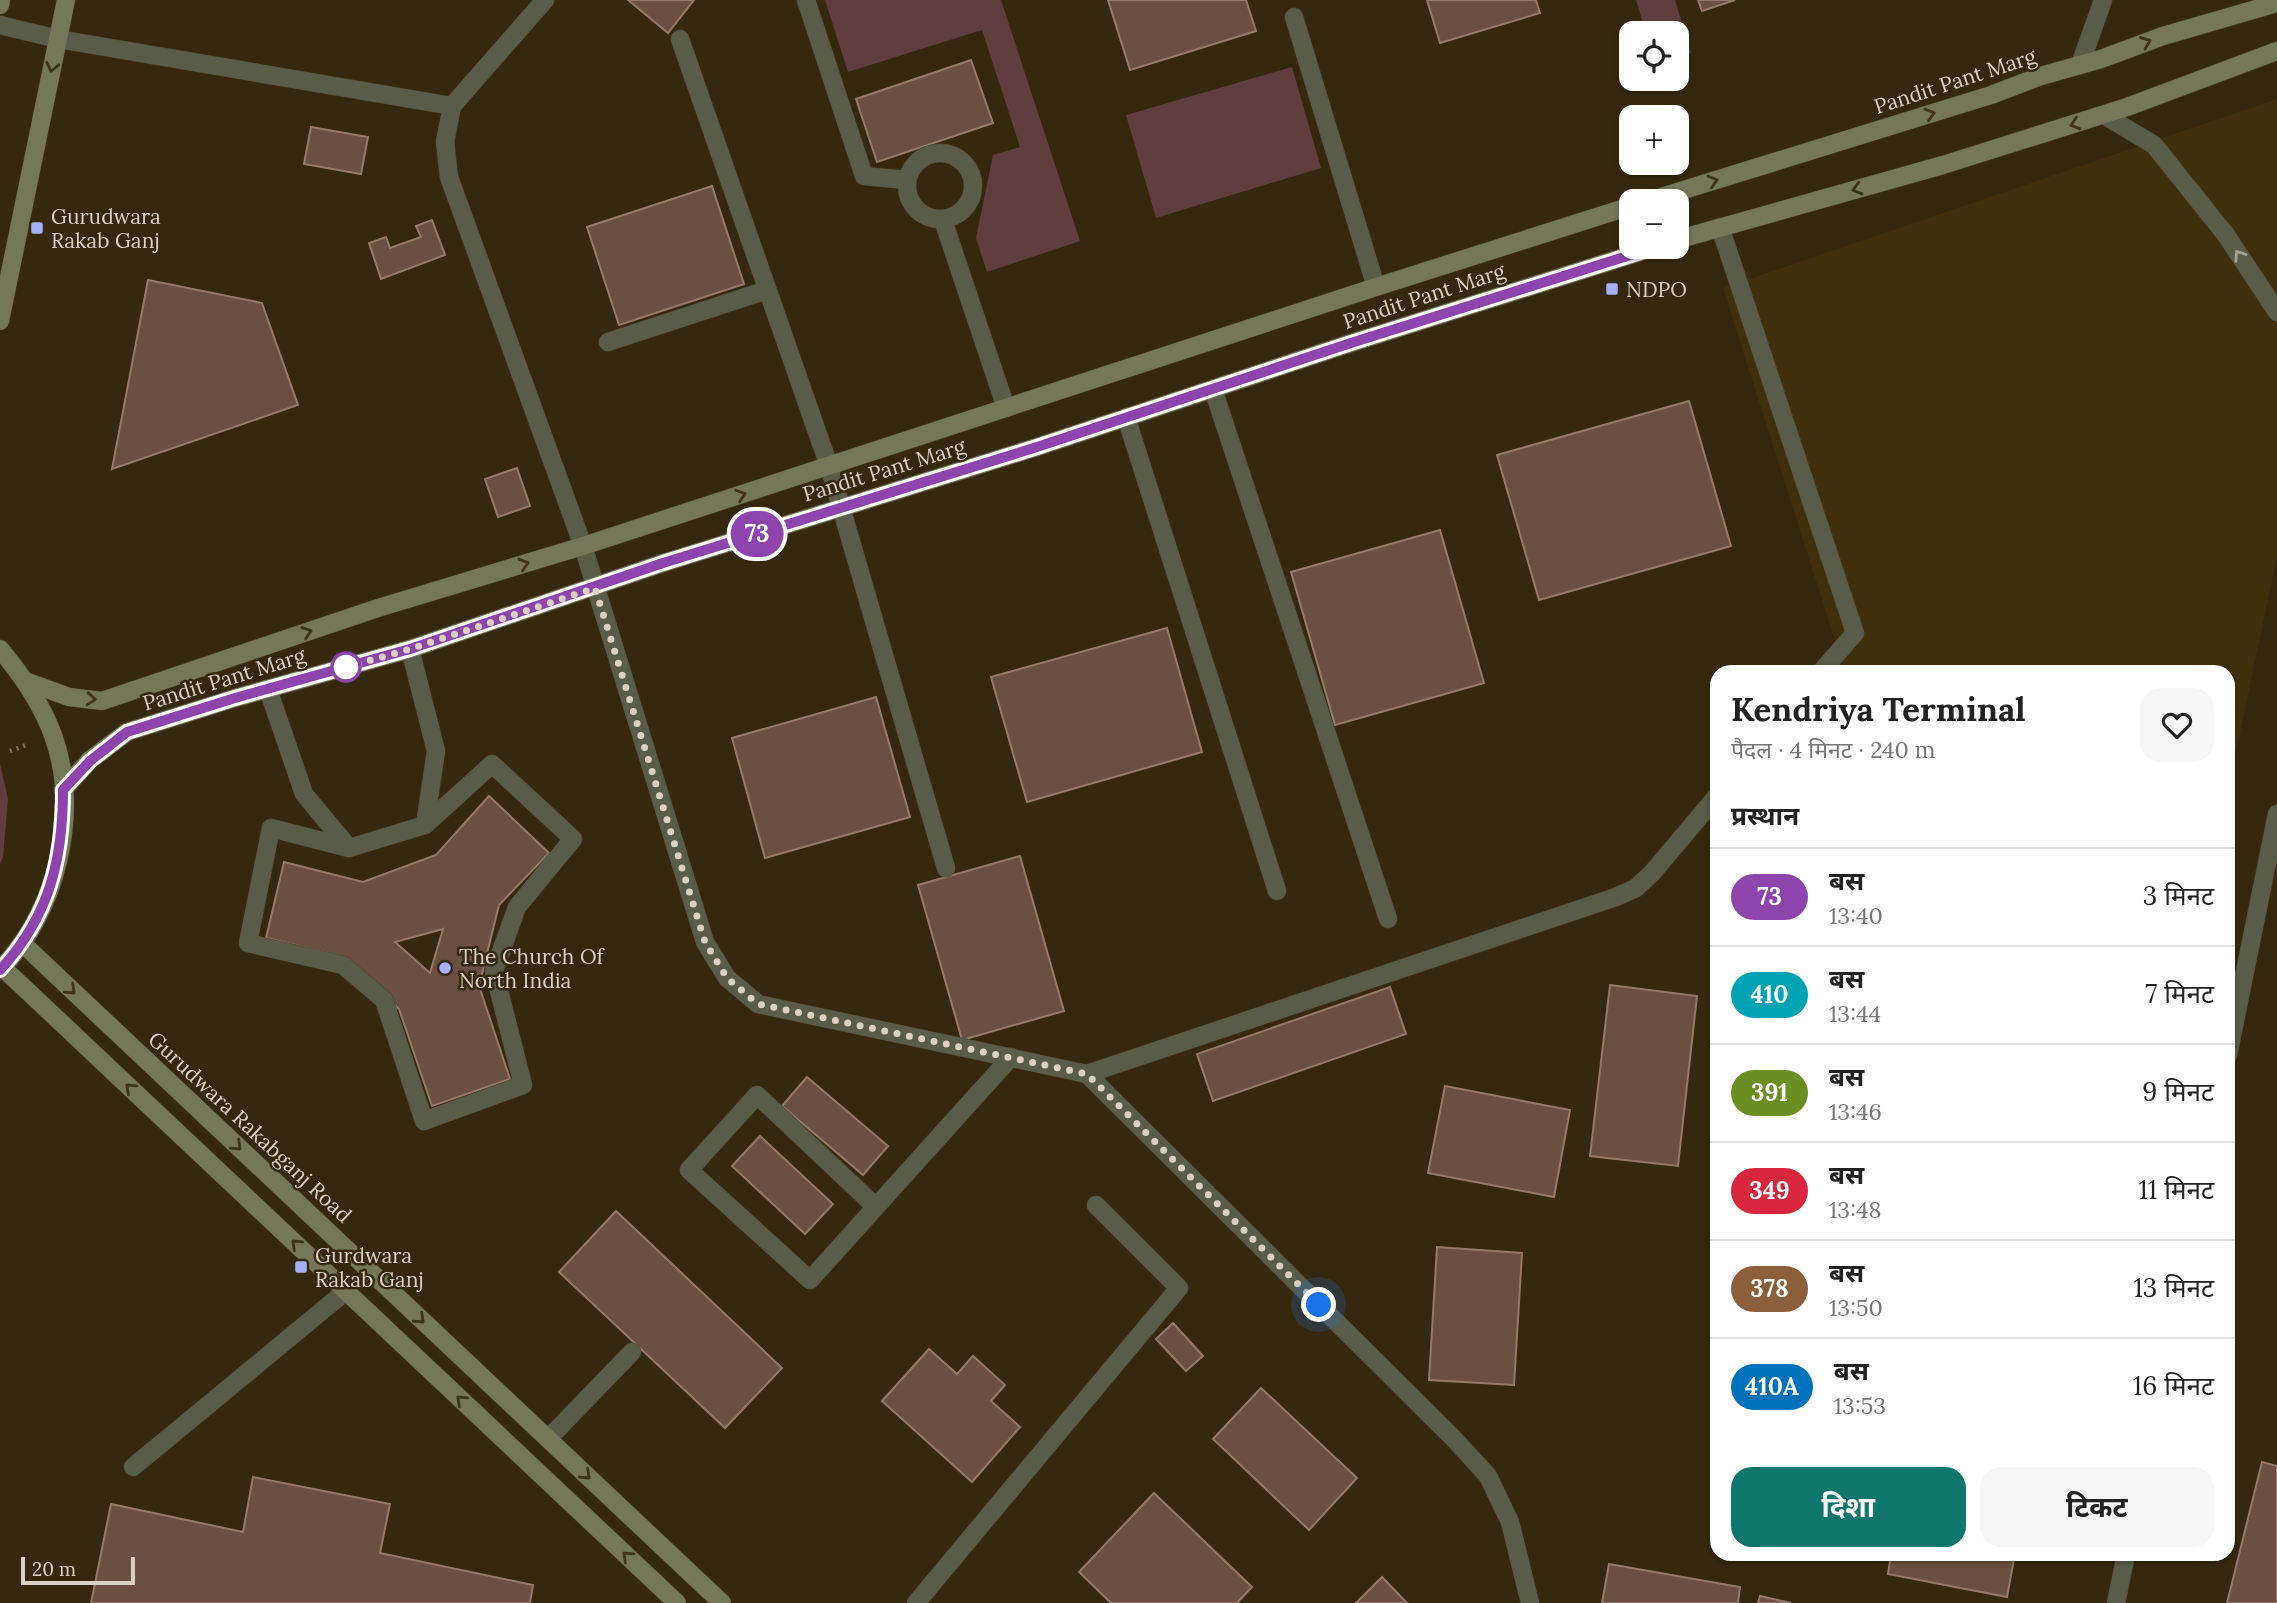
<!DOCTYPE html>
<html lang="hi">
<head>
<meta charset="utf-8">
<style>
  body { margin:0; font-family:Lora,"Noto Sans Devanagari",serif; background:#f6f6f6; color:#222; height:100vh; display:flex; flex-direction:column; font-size:26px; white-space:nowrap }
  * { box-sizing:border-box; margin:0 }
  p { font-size:23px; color:#767676 }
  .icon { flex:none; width:38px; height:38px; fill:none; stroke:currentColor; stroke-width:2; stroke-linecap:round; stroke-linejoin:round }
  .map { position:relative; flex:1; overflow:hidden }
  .sheet { position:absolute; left:1710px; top:665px; width:525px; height:896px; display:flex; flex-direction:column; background:#fff; border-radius:21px; box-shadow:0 2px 5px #0004 }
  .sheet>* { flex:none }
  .badge { padding:0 14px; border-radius:23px; font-size:24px; line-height:46px }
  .tools { position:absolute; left:1619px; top:21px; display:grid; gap:14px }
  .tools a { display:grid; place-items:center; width:70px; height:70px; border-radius:14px; background:#fff; box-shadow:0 2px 5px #0004; font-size:35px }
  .scale { position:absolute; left:21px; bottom:18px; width:114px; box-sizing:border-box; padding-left:7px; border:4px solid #dad1c2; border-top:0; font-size:19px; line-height:24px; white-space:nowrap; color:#dad1c2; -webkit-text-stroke:5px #35280e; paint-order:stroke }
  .you { position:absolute; width:35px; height:35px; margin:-18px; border:5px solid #fff; border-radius:50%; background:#1a73e8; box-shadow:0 0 0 10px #1a73e833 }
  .map>.badge { position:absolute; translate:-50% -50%; box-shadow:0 0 0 4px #fff }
  h2 { padding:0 21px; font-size:26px; line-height:63px }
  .round { display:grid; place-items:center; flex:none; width:74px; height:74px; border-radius:21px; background:#f6f6f6 }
  .summary { display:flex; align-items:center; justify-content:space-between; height:119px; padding:0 21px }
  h1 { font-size:33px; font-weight:700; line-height:52px }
  .action { display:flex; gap:14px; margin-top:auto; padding:14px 21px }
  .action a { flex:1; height:80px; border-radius:21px; background:#0f766e; color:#fff; font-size:28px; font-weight:700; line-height:80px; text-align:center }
  .action a+a { background:#f6f6f6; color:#222 }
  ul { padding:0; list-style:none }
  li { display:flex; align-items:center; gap:21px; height:98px; padding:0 21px; border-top:2px solid #e0e0e0 }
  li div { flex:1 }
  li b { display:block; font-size:26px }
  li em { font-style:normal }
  li .badge { min-width:77px; font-weight:700; text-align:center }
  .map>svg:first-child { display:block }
  .built { fill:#402f0d }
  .green { fill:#603d3f }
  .building { fill:#6b4f41; stroke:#977969; stroke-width:2; fill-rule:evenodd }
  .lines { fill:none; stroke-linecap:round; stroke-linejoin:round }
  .lane-casing { stroke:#4f432b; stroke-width:19 }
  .street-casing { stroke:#4f432b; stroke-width:19 }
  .secondary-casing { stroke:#4f432b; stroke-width:19 }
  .path { stroke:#7b705a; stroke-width:4.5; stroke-dasharray:2 5; stroke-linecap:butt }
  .lane { stroke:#595c49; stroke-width:18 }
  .street { stroke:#595c49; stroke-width:18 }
  .secondary { stroke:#747859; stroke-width:18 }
  .oneway { stroke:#3e3419 }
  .oneway2 { stroke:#a6a292 }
  .line-casing { stroke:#fff; stroke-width:16 }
  .line { stroke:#8e44ad; stroke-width:10 }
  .walk { stroke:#dad1c2; stroke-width:7; stroke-dasharray:0 12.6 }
  .poi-dot { fill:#a6b1fc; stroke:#35280e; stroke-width:2.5 }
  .stop-dot { fill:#fff; stroke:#8e44ad; stroke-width:3.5 }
  .labels { text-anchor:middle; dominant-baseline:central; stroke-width:5; stroke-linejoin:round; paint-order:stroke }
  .street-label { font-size:21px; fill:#dad1c2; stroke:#35280e }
  .poi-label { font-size:21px; fill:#dad1c2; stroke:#35280e; text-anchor:start }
</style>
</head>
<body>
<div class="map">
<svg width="2277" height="1603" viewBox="0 0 2277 1603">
  <rect width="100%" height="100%" fill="#35280e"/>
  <!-- built -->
  <path class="built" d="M2277,99V557L2232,771L2228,770V672H1845L1723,288Z"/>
  <!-- green -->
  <g class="green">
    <path d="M825,0H1001L1080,241L987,272L976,238L993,155L1020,147L982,30L848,72Z"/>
    <path d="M1636,0H1675L1691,53L1677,58L1676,33H1646Z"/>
    <path d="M1292,67L1321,168L1156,218L1126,115Z"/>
    <path d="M0,763L8,799L3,857L0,864Z"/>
  </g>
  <!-- building -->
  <g class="building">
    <path d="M628,0H694L668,33Z"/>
    <path d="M1108,0H1246L1256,31L1130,70Z"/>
    <path d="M1427,0H1536L1540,13L1440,43Z"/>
    <path d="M1698,0H1735L1702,11Z"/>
    <path d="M971,60L993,123L877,162L856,99Z"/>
    <path d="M311,127L368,137L361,174L304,164Z"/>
    <path d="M712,186L744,284L619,325L587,227Z"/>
    <path d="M432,220L445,255L381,279L369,243L386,237L390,248L421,237L416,226Z"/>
    <path d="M148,280L262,303L298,405L112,469Z"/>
    <path d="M1689,401L1731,546L1539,600L1497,455Z"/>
    <path d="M517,468L530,506L498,517L485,479Z"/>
    <path d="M1440,530L1484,683L1335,725L1291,572Z"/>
    <path d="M1167,628L1202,752L1027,802L991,677Z"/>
    <path d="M876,697L910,817L765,858L732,738Z"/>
    <path d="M489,796L549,853L499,905L479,986L510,1079L432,1106L399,1009L341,956L266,938L284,862L363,882L436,855ZM443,929L430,973L395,942Z"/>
    <path d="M1020,856L1064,1011L962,1040L918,885Z"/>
    <path d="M1610,985L1697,996L1678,1166L1590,1156Z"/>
    <path d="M1390,987L1406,1034L1213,1101L1197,1054Z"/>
    <path d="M807,1077L888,1146L863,1175L782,1106Z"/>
    <path d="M1445,1086L1570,1110L1554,1197L1428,1173Z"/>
    <path d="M760,1136L833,1204L805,1234L732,1166Z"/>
    <path d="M616,1211L782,1368L725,1428L559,1272Z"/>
    <path d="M1437,1247L1522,1253L1514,1385L1429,1380Z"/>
    <path d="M1173,1323L1203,1356L1186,1371L1156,1339Z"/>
    <path d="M929,1349L957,1374L973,1356L1005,1385L991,1401L1020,1427L972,1482L882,1401Z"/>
    <path d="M1261,1388L1357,1478L1309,1530L1213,1439Z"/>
    <path d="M2262,1462L2277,1466V1603H2227Z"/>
    <path d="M253,1477L390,1504L380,1553L533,1585L530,1603H91L111,1504L243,1532Z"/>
    <path d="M1154,1493L1252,1587L1237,1603H1111L1079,1572Z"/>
    <path d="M1891,1554H2015L2007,1597L1888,1574Z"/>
    <path d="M1609,1564L1740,1587L1738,1603H1602Z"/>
    <path d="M1382,1577L1407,1603H1356Z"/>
    <path d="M1760,1596L1791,1603H1758Z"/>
  </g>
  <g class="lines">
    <defs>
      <g id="lane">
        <path d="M806,0L864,176L907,180"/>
        <path d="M1294,17L1376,287"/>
        <path d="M680,39L829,466L946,868"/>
        <circle cx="940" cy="186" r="33"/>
        <path d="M943,220L1006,408"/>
        <path d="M608,342L767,290"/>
        <path d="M1213,389L1388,919"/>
        <path d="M1126,417L1277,891"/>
        <path d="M410,649L436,751L425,825"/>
        <path d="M268,689L304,794L349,848"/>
        <path d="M492,764L573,839L517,907L494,971L523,1085L424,1121L384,1000L343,965L248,943L271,828L349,848L425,825Z"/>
        <path d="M875,1206L757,1095L689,1170L810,1280L1011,1057"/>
        <path d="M548,1439L632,1352"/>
        <path d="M133,1467L346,1291"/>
      </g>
      <g id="street">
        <path d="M545,0L452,106L445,142L449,177L583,546L705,942L727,978L758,1004L1087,1074L1616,897L1636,888L1652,873L1717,796"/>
        <path d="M0,25L58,39L452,106"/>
        <path d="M2080,65L2103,0"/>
        <path d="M2104,115L2154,145L2226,235L2277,312"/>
        <path d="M1720,227L1855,633L1821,672"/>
        <path d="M2228,1055L2277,814"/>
        <path d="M1087,1074L1454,1439L1488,1476L1510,1522L1530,1603"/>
        <path d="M916,1603L1179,1288L1096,1205"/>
        <path d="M2116,1603L2126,1554"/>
      </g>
      <g id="secondary">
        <path d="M0,5L1,0"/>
        <path d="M1648,201L1991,95L2041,76L2101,59L2163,36L2277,3"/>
        <path d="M1676,240L1943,165L2127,107L2277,51"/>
        <path d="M0,321L66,0"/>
        <path d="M0,649C22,675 41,703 53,735C81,814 57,910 0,970"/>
        <path d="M25,681L69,697L102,701L378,608L583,546L1376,287L1631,206"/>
        <path d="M63,790L90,760L127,732L235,698L410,649L663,563L1037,447L1354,342L1656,247"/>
        <path d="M22,943L722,1603"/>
        <path d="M2,967L677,1603"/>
      </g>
    </defs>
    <!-- lane casing -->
    <use href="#lane" class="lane-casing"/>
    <!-- street casing -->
    <use href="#street" class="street-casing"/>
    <!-- secondary casing -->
    <use href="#secondary" class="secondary-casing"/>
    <!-- path -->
    <path class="path" d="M10,751L29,744"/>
    <!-- lane -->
    <use href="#lane" class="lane"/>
    <!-- street -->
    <use href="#street" class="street"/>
    <!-- secondary -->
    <use href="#secondary" class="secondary"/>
  </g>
  <!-- one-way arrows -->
  <defs><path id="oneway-chevron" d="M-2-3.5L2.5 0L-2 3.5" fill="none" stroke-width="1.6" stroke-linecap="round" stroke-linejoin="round" transform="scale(1.75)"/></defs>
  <g class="oneway">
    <use href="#oneway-chevron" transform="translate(2146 42) rotate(-21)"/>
    <use href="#oneway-chevron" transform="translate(52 67) rotate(102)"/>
    <use href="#oneway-chevron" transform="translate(1930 114) rotate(-17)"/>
    <use href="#oneway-chevron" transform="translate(2075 124) rotate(163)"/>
    <use href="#oneway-chevron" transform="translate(1713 181) rotate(-17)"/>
    <use href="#oneway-chevron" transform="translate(1857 189) rotate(164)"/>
    <use href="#oneway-chevron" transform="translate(741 495) rotate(-18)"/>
    <use href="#oneway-chevron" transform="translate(524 564) rotate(-17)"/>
    <use href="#oneway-chevron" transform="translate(307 632) rotate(-19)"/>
    <use href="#oneway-chevron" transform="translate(91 699) rotate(4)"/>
    <use href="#oneway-chevron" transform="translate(71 990) rotate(43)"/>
    <use href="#oneway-chevron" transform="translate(130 1088) rotate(-137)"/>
    <use href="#oneway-chevron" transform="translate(237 1146) rotate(43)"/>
    <use href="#oneway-chevron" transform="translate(296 1244) rotate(-137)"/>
    <use href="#oneway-chevron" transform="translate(420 1319) rotate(43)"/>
    <use href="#oneway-chevron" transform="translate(461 1400) rotate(-137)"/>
    <use href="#oneway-chevron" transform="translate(586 1475) rotate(43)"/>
    <use href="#oneway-chevron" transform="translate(627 1556) rotate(-137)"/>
  </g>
  <use class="oneway2" href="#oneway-chevron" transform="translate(2239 255) rotate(-124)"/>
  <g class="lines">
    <defs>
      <path id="line" d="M0,970C49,917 63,860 63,790L90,761L127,732L235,698L410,649L663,563L1037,447L1354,342L1656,247"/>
    </defs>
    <!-- line casing -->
    <use href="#line" class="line-casing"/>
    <!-- line -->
    <use href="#line" class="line"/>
    <!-- walk -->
    <path class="walk" d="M346,667L340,669L410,649L595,588L705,942L727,978L758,1004L1087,1074L1319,1305"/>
  </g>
  <!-- markers -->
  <g class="poi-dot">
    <rect x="30" y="221" width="14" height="14" rx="3.5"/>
    <rect x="1605" y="282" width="14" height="14" rx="3.5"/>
    <circle cx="445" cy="968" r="7"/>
    <rect x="294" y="1260" width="14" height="14" rx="3.5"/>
  </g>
  <circle class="stop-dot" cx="346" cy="667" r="14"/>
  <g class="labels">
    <!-- street labels -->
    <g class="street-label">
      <text transform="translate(1955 81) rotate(-18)">Pandit Pant Marg</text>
      <text transform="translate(1424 296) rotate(-18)">Pandit Pant Marg</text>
      <text transform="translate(884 470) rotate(-17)">Pandit Pant Marg</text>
      <text transform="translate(224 679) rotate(-17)">Pandit Pant Marg</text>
      <text transform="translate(250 1127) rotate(43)">Gurudwara Rakabganj Road</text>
    </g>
    <!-- poi labels -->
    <g class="poi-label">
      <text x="51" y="216">Gurudwara<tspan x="51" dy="24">Rakab Ganj</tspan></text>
      <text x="1626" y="289">NDPO</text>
      <text x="459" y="956">The Church Of<tspan x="459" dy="24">North India</tspan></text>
      <text x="315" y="1255">Gurdwara<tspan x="315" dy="24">Rakab Ganj</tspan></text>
    </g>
  </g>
</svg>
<div class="tools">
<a><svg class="icon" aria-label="locate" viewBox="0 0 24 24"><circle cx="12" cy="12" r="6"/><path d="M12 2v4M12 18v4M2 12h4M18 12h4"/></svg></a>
<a>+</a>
<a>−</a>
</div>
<div class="scale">20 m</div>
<div class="you" style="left:1319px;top:1305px"></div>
<b class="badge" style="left:757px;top:534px;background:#8e44ad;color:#fff">73</b>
<section class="sheet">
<div class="summary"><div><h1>Kendriya Terminal</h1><p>पैदल · 4 मिनट · 240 m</p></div><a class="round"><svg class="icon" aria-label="heart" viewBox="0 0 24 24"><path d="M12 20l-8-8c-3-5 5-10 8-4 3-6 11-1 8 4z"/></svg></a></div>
<h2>प्रस्थान</h2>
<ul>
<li><span class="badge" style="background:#8e44ad;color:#fff">73</span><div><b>बस</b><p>13:40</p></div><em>3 मिनट</em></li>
<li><span class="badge" style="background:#00a3b4;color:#fff">410</span><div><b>बस</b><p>13:44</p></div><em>7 मिनट</em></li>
<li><span class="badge" style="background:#6b8e23;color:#fff">391</span><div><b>बस</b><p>13:46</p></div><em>9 मिनट</em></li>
<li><span class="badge" style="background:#d7263d;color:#fff">349</span><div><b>बस</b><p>13:48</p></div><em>11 मिनट</em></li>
<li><span class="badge" style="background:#8b5e3c;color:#fff">378</span><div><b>बस</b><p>13:50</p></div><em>13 मिनट</em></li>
<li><span class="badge" style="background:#0072bc;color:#fff">410A</span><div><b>बस</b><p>13:53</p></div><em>16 मिनट</em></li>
</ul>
<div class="action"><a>दिशा</a><a>टिकट</a></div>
</section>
</div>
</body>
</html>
